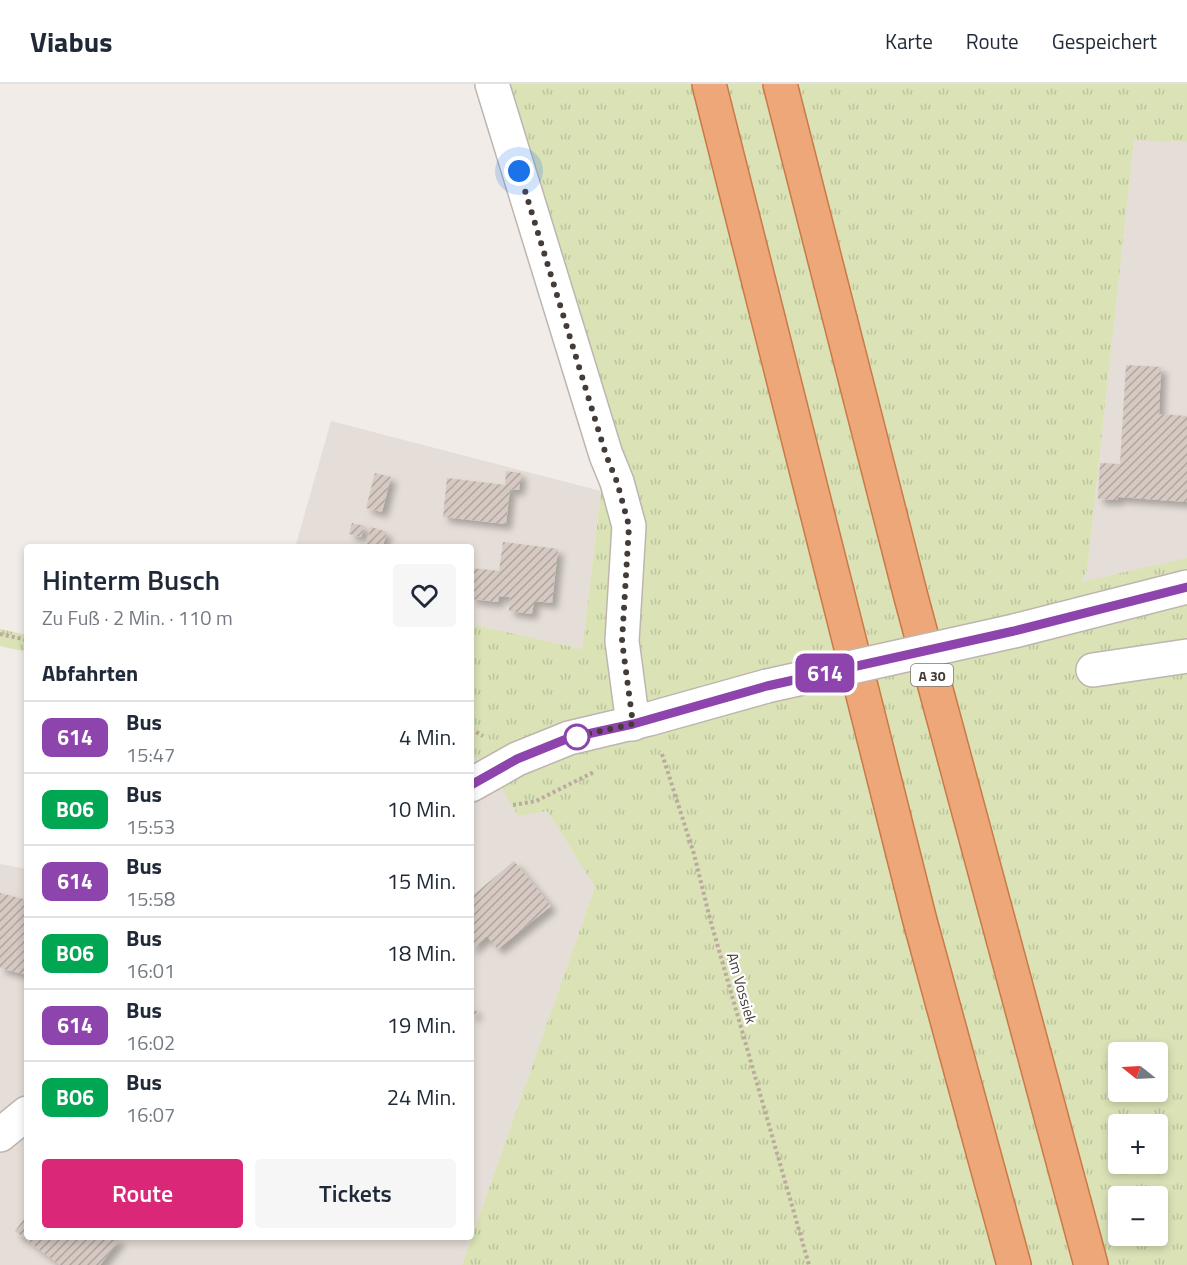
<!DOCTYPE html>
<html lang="de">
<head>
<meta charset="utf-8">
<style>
  body { margin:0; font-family:"Titillium Web",sans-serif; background:#f6f6f7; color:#1f2937; height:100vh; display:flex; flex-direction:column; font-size:22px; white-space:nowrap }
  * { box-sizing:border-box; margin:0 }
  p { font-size:20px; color:#747a83 }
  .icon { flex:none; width:33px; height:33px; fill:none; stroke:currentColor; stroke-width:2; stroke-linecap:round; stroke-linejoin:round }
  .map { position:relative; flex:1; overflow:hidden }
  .drawer { position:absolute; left:24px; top:460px; width:450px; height:696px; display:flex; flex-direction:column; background:#fff; border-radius:6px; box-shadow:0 3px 9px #0003 }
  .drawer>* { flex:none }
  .badge { padding:0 12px; border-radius:9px; font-size:21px; line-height:39px }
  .needle { width:39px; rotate:288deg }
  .buttons { position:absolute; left:1108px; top:958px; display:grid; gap:12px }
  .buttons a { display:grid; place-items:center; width:60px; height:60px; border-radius:6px; background:#fff; box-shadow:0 3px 9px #0003; font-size:30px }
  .you { position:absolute; width:30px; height:30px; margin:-15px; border:4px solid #fff; border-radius:50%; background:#1a73e8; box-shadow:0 0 0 9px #1a73e833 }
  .map>.badge { position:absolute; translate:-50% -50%; box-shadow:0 0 0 3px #fff }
  h2 { padding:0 18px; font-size:22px; line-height:54px }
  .round { display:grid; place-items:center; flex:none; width:63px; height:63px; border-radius:6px; background:#f6f6f7 }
  .overview { display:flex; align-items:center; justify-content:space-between; height:102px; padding:0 18px }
  h1 { font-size:28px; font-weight:600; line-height:45px }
  .cta { display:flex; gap:12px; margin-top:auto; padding:12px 18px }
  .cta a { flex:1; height:69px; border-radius:6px; background:#db2777; color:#fff; font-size:24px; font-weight:600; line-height:69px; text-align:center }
  .cta a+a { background:#f6f6f7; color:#1f2937 }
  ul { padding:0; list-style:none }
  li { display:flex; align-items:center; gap:18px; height:72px; padding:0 18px; border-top:2px solid #e0e1e3 }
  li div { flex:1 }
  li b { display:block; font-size:22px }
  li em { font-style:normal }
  li .badge { min-width:66px; font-weight:700; text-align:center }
  header { display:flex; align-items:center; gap:36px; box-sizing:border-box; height:84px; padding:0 30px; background:#fff; border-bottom:2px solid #e0e1e3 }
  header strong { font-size:28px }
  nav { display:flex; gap:33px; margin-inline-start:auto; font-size:21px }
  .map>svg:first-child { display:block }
  .residential { fill:#e5ddd7 }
  .grass { fill:url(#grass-tufts); fill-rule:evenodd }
  .building { fill:url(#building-hatch); filter:url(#shadow) }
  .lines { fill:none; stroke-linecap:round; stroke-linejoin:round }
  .minor-casing { stroke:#bfb5af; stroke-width:36 }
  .highway-casing { stroke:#cb7949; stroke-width:36 }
  .path { stroke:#bdaa9f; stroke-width:4; stroke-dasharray:3 3; stroke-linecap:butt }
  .minor { stroke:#fff; stroke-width:33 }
  .highway { stroke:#eda778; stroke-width:33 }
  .minor-bridge-casing { stroke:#bfb5af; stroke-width:36; stroke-linecap:butt }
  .minor-bridge { stroke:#fff; stroke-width:33 }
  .line-casing { stroke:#fff; stroke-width:14 }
  .line { stroke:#8e44ad; stroke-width:9 }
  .walk { stroke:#453c38; stroke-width:6; stroke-dasharray:0 10.8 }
  .stop-dot { fill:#fff; stroke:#8e44ad; stroke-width:3 }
  .labels { text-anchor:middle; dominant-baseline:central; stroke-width:4.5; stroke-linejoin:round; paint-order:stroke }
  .shield { fill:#fff; stroke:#7d7674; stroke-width:1.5 }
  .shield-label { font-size:14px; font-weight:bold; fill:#453c38 }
  .street-label { font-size:15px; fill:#453c38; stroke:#fff }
</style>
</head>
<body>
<header>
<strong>Viabus</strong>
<nav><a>Karte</a><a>Route</a><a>Gespeichert</a></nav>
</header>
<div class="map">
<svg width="1187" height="1181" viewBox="0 0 1187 1181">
  <defs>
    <pattern id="grass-tufts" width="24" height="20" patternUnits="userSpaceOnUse" patternTransform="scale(1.5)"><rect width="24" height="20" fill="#dae2b6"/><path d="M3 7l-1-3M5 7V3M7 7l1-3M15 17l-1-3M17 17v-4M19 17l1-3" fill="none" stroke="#bcc39d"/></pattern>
    <pattern id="building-hatch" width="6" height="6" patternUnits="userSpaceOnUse" patternTransform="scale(1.5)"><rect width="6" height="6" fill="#d5c9c2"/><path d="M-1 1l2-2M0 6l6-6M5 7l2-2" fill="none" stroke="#afa49f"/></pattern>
    <filter id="shadow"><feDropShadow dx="5.5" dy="5.5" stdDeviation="3" flood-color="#0004"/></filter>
  </defs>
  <rect width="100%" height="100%" fill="#f2ece8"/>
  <!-- residential -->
  <g class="residential">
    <path d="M1134,55L1187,58V474L1081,499L1087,487Z"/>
    <path d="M331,337L601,407L582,565L471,540V464H295Z"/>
    <path d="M471,672L486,675L547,727L595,803L462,1181H0V780L27,785V1154H471Z"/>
  </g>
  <!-- grass -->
  <g class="grass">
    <path d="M479,0H1187V58L1134,56L1087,487L1081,498L1187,474V1181H462L595,803L547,727L518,732L486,676L471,672V540L582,565L601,408ZM1119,969H1158V1008H1119ZM1119,1041H1158V1080H1119ZM1119,1113H1158V1152H1119Z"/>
    <path d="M0,545L27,551V568L0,562Z"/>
  </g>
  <!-- building -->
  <g class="building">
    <path d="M1126,281L1161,283L1159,330L1187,332V418L1118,413L1117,416L1098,415L1100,379L1120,380Z"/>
    <path d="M506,387L521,389L519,406L510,405L506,440L443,433L447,394L505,401Z"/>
    <path d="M375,389L391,393L382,428L366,424Z"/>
    <path d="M352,439L365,442L361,453L349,450Z"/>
    <path d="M371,443L387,448L382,464H365Z"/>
    <path d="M503,458L558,465L552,519L534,517L532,530L509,527L510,513L499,512L498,518L471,515V484L499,487Z"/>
    <path d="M514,777L551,822L498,865L487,852L471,866V813Z"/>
    <path d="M0,809L27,816V891L0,884Z"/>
    <path d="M471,921L477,928L471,934Z"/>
    <path d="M27,1131V1154H121L100,1181H60L15,1147Z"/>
  </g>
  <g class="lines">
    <defs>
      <g id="minor">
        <path d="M492,0L606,371L617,398L629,442L622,557L633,640"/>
        <path d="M1014,547L1187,503"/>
        <path d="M1093,586L1187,572"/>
        <path d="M471,701L517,675L569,654L649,635L767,602"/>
        <path d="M0,1051L27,1029"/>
      </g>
      <g id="highway">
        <path d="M709,0L920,837L1014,1181"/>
        <path d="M780,0L911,513L1091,1181"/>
      </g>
    </defs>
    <!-- minor casing -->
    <use href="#minor" class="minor-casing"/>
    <!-- highway casing -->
    <use href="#highway" class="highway-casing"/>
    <!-- path -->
    <g class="path">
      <path d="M0,550L27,556"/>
      <path d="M471,645L483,652"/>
      <path d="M662,670L694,770L710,835L809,1181"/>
      <path d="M513,721L536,717L594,688"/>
    </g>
    <!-- minor -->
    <use href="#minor" class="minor"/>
    <!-- highway -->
    <use href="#highway" class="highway"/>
    <defs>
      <path id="minor-bridge" d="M767,602L1014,547"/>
    </defs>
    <!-- minor-bridge casing -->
    <use href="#minor-bridge" class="minor-bridge-casing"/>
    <!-- minor-bridge -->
    <use href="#minor-bridge" class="minor-bridge"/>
  </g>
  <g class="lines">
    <defs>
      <path id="line" d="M471,701L517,675L569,654L633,640L767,602L1014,547L1187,503"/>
    </defs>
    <!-- line casing -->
    <use href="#line" class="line-casing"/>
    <!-- line -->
    <use href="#line" class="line"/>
    <!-- walk -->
    <path class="walk" d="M519,87L606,371L617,398L629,442L622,557L633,640L569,654L577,653"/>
  </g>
  <!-- markers -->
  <circle class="stop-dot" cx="577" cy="653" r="12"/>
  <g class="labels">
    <!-- shield labels -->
    <rect class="shield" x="911" y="580" width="42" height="22" rx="4.5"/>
    <g class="shield-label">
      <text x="932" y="591">A 30</text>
    </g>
    <!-- street labels -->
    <g class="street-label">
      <text transform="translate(742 904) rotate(74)">Am Vossiek</text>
    </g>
  </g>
</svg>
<div class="buttons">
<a><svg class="needle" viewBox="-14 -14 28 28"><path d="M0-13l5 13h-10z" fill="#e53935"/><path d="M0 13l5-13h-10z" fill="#747a83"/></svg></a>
<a>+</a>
<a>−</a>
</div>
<div class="you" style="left:519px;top:87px"></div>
<b class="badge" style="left:825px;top:589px;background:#8e44ad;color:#fff">614</b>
<section class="drawer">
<div class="overview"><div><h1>Hinterm Busch</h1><p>Zu Fuß · 2 Min. · 110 m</p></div><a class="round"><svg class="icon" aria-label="heart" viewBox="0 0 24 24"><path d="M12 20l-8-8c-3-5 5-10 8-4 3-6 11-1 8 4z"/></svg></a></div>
<h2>Abfahrten</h2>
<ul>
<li><span class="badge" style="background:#8e44ad;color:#fff">614</span><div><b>Bus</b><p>15:47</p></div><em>4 Min.</em></li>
<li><span class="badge" style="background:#00a651;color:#fff">BO6</span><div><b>Bus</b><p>15:53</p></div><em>10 Min.</em></li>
<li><span class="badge" style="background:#8e44ad;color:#fff">614</span><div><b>Bus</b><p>15:58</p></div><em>15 Min.</em></li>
<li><span class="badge" style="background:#00a651;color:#fff">BO6</span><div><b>Bus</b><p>16:01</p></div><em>18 Min.</em></li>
<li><span class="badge" style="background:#8e44ad;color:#fff">614</span><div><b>Bus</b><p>16:02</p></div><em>19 Min.</em></li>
<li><span class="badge" style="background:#00a651;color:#fff">BO6</span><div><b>Bus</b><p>16:07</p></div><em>24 Min.</em></li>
</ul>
<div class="cta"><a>Route</a><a>Tickets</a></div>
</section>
</div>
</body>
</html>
